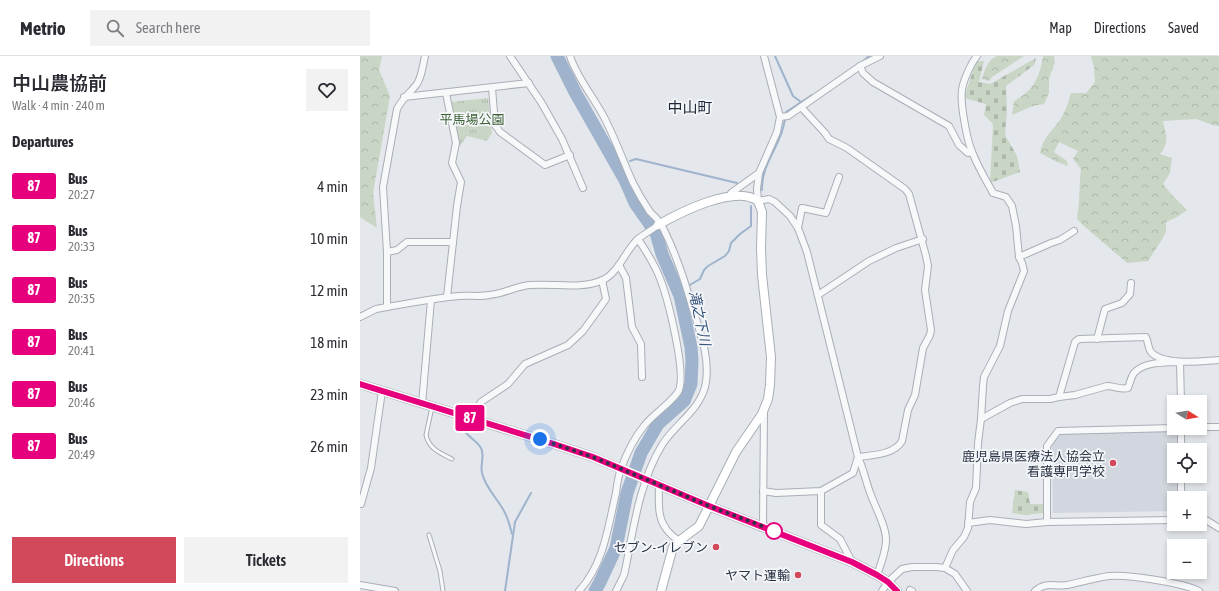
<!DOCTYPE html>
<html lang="en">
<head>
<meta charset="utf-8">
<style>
  body { margin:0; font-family:"Asap Condensed","Noto Sans JP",sans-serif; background:#f2f2f3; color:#2b2b33; height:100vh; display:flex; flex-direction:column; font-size:15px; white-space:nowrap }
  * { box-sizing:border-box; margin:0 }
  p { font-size:13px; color:#7c7c81 }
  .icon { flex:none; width:22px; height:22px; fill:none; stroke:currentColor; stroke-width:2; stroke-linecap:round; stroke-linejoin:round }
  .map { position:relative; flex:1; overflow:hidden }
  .side { display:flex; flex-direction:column; background:#fff; width:360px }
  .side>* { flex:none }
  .badge { padding:0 8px; border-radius:3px; font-size:14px; line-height:26px }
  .needle { width:26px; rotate:101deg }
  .buttons { position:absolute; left:807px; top:339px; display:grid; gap:8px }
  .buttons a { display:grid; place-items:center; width:40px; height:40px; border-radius:0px; background:#fff; box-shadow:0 2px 6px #0003; font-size:20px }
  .you { position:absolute; width:20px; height:20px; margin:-10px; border:3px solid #fff; border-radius:50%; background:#1a73e8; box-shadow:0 0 0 6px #1a73e833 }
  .map>.badge { position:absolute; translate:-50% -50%; box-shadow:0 0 0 2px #fff }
  h2 { padding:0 12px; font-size:15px; line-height:36px }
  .round { display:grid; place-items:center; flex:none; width:42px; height:42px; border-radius:0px; background:#f2f2f3 }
  .headline { display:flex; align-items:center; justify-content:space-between; height:68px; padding:0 12px }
  h1 { font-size:19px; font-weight:600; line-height:30px }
  .cta { display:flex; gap:8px; margin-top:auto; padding:8px 12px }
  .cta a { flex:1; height:46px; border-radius:0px; background:#d1495b; color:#fff; font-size:16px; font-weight:600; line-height:46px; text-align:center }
  .cta a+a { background:#f2f2f3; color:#2b2b33 }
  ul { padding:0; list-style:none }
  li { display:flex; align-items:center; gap:12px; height:52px; padding:0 12px }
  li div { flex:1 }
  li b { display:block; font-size:15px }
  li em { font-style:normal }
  li .badge { min-width:44px; font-weight:700; text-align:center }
  header { display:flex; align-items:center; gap:24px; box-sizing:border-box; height:56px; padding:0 20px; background:#fff; border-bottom:1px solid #e1e1e2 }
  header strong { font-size:19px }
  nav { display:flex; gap:22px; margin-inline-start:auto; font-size:14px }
  .search { width:280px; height:36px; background:#f2f2f3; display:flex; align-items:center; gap:10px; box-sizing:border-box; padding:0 14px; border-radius:0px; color:#7c7c81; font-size:15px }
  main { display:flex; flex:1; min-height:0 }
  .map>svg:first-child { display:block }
  .built { fill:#d2d6de }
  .forest { fill:url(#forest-crowns) }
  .cemetery { fill:url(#cemetery-stones) }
  .park { fill:url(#park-tufts) }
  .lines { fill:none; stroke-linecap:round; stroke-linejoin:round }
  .stream { stroke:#9fb4cc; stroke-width:2 }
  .river { stroke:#9fb4cc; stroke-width:13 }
  .lane-casing { stroke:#a9aeb7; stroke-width:5 }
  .street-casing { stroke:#a9aeb7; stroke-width:8 }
  .secondary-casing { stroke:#a9aeb7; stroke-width:10 }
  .lane { stroke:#f7f8fa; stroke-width:3 }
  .street { stroke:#f7f8fa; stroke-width:6 }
  .secondary { stroke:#fff; stroke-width:8 }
  .line-casing { stroke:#fff; stroke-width:9 }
  .line { stroke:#e6007e; stroke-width:6 }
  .walk { stroke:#2b3445; stroke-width:4; stroke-dasharray:0 7.2 }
  .poi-dot { fill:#d1495b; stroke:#f4f6f9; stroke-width:1.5 }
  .stop-dot { fill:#fff; stroke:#e6007e; stroke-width:2 }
  .labels { text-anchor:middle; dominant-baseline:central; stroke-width:3.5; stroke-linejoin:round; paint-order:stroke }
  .park-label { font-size:13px; fill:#3f6138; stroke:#f4f6f9 }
  .poi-label { font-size:13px; fill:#2b3445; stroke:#f4f6f9; text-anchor:end }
  .water-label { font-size:14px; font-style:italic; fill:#34527a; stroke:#f4f6f9 }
  .quarter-label { font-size:15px; fill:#1d2536; stroke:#f4f6f9 }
</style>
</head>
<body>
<header>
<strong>Metrio</strong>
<div class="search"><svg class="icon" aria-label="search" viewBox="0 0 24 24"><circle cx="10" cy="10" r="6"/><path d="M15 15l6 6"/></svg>Search here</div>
<nav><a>Map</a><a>Directions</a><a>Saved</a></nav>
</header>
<main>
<section class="side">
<div class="headline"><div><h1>中山農協前</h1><p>Walk · 4 min · 240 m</p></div><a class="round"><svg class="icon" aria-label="heart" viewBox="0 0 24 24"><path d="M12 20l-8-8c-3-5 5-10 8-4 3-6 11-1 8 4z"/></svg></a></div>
<h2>Departures</h2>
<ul>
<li><span class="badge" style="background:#e6007e;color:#fff">87</span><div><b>Bus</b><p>20:27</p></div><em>4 min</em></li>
<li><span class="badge" style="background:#e6007e;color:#fff">87</span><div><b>Bus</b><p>20:33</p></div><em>10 min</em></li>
<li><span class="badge" style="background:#e6007e;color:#fff">87</span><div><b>Bus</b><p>20:35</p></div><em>12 min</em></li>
<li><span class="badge" style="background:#e6007e;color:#fff">87</span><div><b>Bus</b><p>20:41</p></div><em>18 min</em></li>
<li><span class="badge" style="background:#e6007e;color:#fff">87</span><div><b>Bus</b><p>20:46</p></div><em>23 min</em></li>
<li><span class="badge" style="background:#e6007e;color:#fff">87</span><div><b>Bus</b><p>20:49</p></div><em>26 min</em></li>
</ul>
<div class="cta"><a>Directions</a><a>Tickets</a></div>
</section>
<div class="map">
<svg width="859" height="535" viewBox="0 0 859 535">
  <defs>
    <pattern id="forest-crowns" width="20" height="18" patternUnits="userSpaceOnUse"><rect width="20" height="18" fill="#c9d6c5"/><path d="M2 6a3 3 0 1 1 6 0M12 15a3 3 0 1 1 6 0" fill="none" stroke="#adb8ab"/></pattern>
    <pattern id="cemetery-stones" width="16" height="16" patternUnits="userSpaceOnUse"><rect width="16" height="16" fill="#c9d6c5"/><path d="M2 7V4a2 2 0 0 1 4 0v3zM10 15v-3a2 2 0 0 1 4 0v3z" fill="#adb8ab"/></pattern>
    <pattern id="park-tufts" width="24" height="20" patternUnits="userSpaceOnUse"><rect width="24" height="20" fill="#c9d6c5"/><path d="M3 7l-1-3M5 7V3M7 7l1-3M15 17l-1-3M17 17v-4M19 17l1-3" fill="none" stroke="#adb8ab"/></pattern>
  </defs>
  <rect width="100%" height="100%" fill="#e4e7ec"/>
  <!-- built -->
  <path class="built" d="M817,374V394H814V420H817L818,442H814V455L693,457L692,388L701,378Z"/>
  <!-- forest -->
  <g class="forest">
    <path d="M0,0H22L19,14L30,40L13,137L17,172L0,161Z"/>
    <path d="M637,0H664L632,21L629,25L622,23C625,14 627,4 637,0Z"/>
    <path d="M683,0H694L695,6L689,23V37L684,48L673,50L652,59L654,45C673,35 680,21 683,0Z"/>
    <path d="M731,0H859V70L853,69L836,63L803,65C806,80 810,85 800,98L812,102L810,117L803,128L812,139L827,154L817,161L806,166V176L801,185L788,205L767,207L724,170L717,163C720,146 719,130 721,113L713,103L718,95L699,86L694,96L707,105L708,110L697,106L680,97C684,79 693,75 702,61C706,53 709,45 711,37H726L735,26L734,11Z"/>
  </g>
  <!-- cemetery -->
  <g class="cemetery">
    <path d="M676,2L674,9L646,30L647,54L645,79L657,100L660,116L630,127L633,68L624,59L626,48L604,42L616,5H624L619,26L630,28Z"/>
    <path d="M655,434L668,436L670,448H683V457L664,459L652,457Z"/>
  </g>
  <!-- park -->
  <path class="park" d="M128,42L132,77L127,85L107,80L100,90L91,46Z"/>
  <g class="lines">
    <!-- stream -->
    <g class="stream">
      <path d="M415,0L433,40L441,46"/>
      <path d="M501,7L509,0"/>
      <path d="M270,105L276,103L377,127"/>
      <path d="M257,110L259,109"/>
      <path d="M402,134C401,115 412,100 419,83C423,75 425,65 426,56L452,39"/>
      <path d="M328,230L340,223L344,214L348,210L365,200L369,195L371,187L380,178L391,170V150"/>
      <path d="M318,236L324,232"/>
      <path d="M103,365C101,379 114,381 121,392C125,399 120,409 122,417C125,431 137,442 144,455C148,462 150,470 152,478"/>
      <path d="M145,535L155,466L171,437"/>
    </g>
    <!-- river -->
    <path class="river" d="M197,0L215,36L265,124L275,147L296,177L302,198L320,240L331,291L332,305L331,328L324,345L298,368L281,397L267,437L256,492L240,526L235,535"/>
    <defs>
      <g id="lane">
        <path d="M72,351L66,379C69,393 80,397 92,403"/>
        <path d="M69,479L80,515L83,535"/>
      </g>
      <g id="street">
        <path d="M150,0L181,46L202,83L223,132"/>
        <path d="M210,0C216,20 234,42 244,61C255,82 263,105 273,127C278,137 284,147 290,156C294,160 299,164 302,170C316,197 325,225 333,254C341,278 351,306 345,331C338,356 315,368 302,389C280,425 274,469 266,510L264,519L256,535"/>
        <path d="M404,0L420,61L417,76L399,117L397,133L398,145L409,143L415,146L430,160L438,172L447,196L498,401C504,414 506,427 511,439C516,453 527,472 526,486C525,498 521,508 517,519"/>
        <path d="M500,10L503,17L513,26L589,70L599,89L608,97L612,96"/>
        <path d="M132,32L135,69L140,76L185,109L210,99"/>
        <path d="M86,37L96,87L92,107L101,126L97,150L87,241"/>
        <path d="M44,41L169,27"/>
        <path d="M420,61L428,60L500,10L520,0"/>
        <path d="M370,140L371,137L399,117"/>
        <path d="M438,172L442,152L466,157L479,121"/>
        <path d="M27,196L37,194L47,186H93"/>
        <path d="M659,201L691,187L700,184L714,175"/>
        <path d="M259,209L266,222L272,271L281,288L282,321"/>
        <path d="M458,239L509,205L536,192L563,183"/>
        <path d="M27,251V196L23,131L37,53C42,43 50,37 57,28C62,20 63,9 65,0"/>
        <path d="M0,261L16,253L27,251C51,247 75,242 99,240C109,239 120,241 129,239C144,238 156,230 170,229C194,227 221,234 243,224C259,216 265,195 278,183C284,178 292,174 298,169"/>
        <path d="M737,283L745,253L762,247L770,238L771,227"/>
        <path d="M699,341L715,339L747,330C754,330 761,334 768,332C770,327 771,321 774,317C785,305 805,307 820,306L821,346"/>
        <path d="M62,348L71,244"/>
        <path d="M110,362L121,346L148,328L165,308L208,289L223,275L246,243L242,224"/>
        <path d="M621,363L650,347L662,343H690L699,341L715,286L719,283L786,281C788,285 788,292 791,296C803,310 843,305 859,304"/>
        <path d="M840,371H859"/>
        <path d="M821,394V372"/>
        <path d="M299,429C299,442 297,460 305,471C308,477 314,481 319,485"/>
        <path d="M403,435L416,437L461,435L493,417L498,401C512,399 534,399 542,385L548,354L555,339L563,292L570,279L571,274L565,234L568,210L566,200L549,138L545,133L487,92L469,83L465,77L441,51"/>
        <path d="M461,435V469L480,483L492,506"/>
        <path d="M821,442V420"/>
        <path d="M1,448L11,412L22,335"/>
        <path d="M840,464H846L859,472"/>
        <path d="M687,466V390L698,375L814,372"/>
        <path d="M608,467L630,464L666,468L687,466L814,464"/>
        <path d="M403,470L404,355"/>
        <path d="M585,512L593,494L604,481L608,472L610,446L616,432L618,387L621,363L623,330L624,321L640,290L648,255L664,215L662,207L659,201L656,170L652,150L646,141L633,137C626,124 618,111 613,98C607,86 600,47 602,34C603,25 611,7 617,0"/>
        <path d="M0,529L35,535"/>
        <path d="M550,534L552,535"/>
        <path d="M219,535C244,508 248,471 256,437C257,429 258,420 261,413C266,399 274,382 284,370C294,357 309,349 318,336C328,320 307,239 299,220C294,207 286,195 278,183"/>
        <path d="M522,535L528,526L542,513L552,511H576L585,512L595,518L607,535"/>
        <path d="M675,535C687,525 693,531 707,529C721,526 735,522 749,520C767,518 823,527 839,535"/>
      </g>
      <g id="secondary">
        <path d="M298,169C319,157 375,128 398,145L402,156L401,192L402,219L411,301L410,329L408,343L402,358L376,396L339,470L319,485L313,491L301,535"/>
        <path d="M0,328L194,388L233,401L349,450L492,506L517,519L528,526L537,535"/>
      </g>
    </defs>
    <!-- lane casing -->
    <use href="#lane" class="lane-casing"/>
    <!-- street casing -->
    <use href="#street" class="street-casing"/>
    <!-- secondary casing -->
    <use href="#secondary" class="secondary-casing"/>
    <!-- lane -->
    <use href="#lane" class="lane"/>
    <!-- street -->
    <use href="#street" class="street"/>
    <!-- secondary -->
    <use href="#secondary" class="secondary"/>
  </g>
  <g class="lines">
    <defs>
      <path id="line" d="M0,328L194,388L233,401L349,450L492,506L517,519L528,526L537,535"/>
    </defs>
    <!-- line casing -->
    <use href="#line" class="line-casing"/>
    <!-- line -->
    <use href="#line" class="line"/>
    <!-- walk -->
    <path class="walk" d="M180,383L233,401L349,450L418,476L414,475"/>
  </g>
  <!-- markers -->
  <g class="poi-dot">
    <circle cx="753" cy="407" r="4"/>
    <circle cx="356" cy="491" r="4"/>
    <circle cx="438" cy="519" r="4"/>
  </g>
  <circle class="stop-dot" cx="414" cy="475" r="8"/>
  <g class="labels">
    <!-- park labels -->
    <g class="park-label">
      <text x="112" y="63">平馬場公園</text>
    </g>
    <!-- poi labels -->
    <g class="poi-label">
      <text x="745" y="400">鹿児島県医療法人協会立<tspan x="745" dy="15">看護専門学校</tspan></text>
      <text x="348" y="491">セブン-イレブン</text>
      <text x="430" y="519">ヤマト運輸</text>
    </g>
    <!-- water labels -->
    <g class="water-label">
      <text transform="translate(340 262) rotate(78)">滝之下川</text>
    </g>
    <!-- quarter labels -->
    <g class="quarter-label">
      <text x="330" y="51">中山町</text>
    </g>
  </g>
</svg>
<div class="buttons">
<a><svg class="needle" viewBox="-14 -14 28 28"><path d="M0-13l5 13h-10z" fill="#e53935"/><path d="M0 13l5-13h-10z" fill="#7c7c81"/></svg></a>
<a><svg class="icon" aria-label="locate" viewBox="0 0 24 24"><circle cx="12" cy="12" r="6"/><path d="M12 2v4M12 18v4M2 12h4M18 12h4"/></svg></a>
<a>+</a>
<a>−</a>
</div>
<div class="you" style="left:180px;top:383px"></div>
<b class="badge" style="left:110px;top:362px;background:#e6007e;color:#fff">87</b>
</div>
</main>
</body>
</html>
